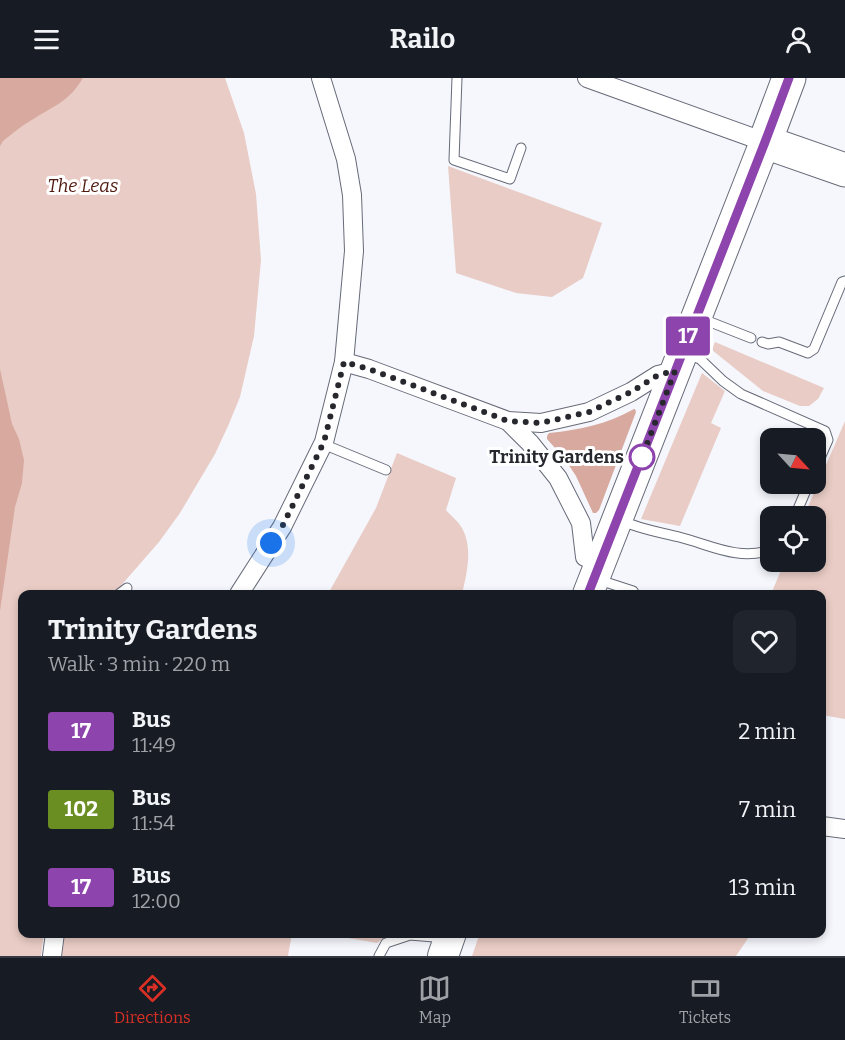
<!DOCTYPE html>
<html lang="en">
<head>
<meta charset="utf-8">
<style>
  body { margin:0; font-family:Bitter,serif; background:#20242c; color:#f1f3f6; height:100vh; display:flex; flex-direction:column; font-size:22px; white-space:nowrap }
  * { box-sizing:border-box; margin:0 }
  p { font-size:20px; color:#9ea1a6 }
  .icon { flex:none; width:33px; height:33px; fill:none; stroke:currentColor; stroke-width:2; stroke-linecap:round; stroke-linejoin:round }
  .map { position:relative; flex:1; overflow:hidden }
  .side { position:absolute; left:18px; top:512px; width:808px; height:348px; display:flex; flex-direction:column; background:#171b24; border-radius:12px; box-shadow:0 3px 9px #0003 }
  .side>* { flex:none }
  .badge { padding:0 12px; border-radius:4px; font-size:21px; line-height:39px }
  .needle { width:39px; rotate:116deg }
  .tools { position:absolute; left:760px; top:350px; display:grid; gap:12px }
  .tools a { display:grid; place-items:center; width:66px; height:66px; border-radius:12px; background:#171b24; box-shadow:0 3px 9px #0003; font-size:30px }
  .you { position:absolute; width:30px; height:30px; margin:-15px; border:4px solid #fff; border-radius:50%; background:#1a73e8; box-shadow:0 0 0 9px #1a73e833 }
  .map>.badge { position:absolute; translate:-50% -50%; box-shadow:0 0 0 3px #fff }
  .round { display:grid; place-items:center; flex:none; width:63px; height:63px; border-radius:12px; background:#20242c }
  .summary { display:flex; align-items:center; justify-content:space-between; height:102px; padding:0 30px }
  h1 { font-size:28px; font-weight:700; line-height:45px }
  ul { padding:0; list-style:none }
  li { display:flex; align-items:center; gap:18px; height:78px; padding:0 30px }
  li div { flex:1 }
  li b { display:block; font-size:22px }
  li em { font-style:normal }
  li .badge { min-width:66px; font-weight:700; text-align:center }
  header { display:flex; justify-content:space-between; align-items:center; height:78px; padding:0 30px; background:#171b24; font-size:27px; font-weight:700 }
  .tab-bar { display:flex; justify-content:space-around; align-items:center; height:84px; border-top:2px solid #363941; background:#171b24; font-size:16px; color:#9ea1a6 }
  .tab-bar a { display:grid; justify-items:center; gap:3px }
  .tab-bar .on { color:#d93025 }
  .map>svg:first-child { display:block }
  .green { fill:#e9ccc5 }
  .forest { fill:#d7a99f }
  .lines { fill:none; stroke-linecap:round; stroke-linejoin:round }
  .lane-casing { stroke:#676b78; stroke-width:11 }
  .street-casing { stroke:#676b78; stroke-width:20 }
  .primary-casing { stroke:#676b78; stroke-width:32 }
  .highway-casing { stroke:#676b78; stroke-width:35 }
  .lane { stroke:#fff; stroke-width:9 }
  .street { stroke:#fff; stroke-width:18 }
  .primary { stroke:#fff; stroke-width:30 }
  .highway { stroke:#fff; stroke-width:33 }
  .line-casing { stroke:#fff; stroke-width:14 }
  .line { stroke:#8e44ad; stroke-width:9 }
  .walk { stroke:#27282e; stroke-width:6; stroke-dasharray:0 10.8 }
  .stop-dot { fill:#fff; stroke:#8e44ad; stroke-width:3 }
  .labels { text-anchor:middle; dominant-baseline:central; stroke-width:6; stroke-linejoin:round; paint-order:stroke }
  .park-label { font-size:18px; font-style:italic; fill:#50190f; stroke:#fff }
  .stop-label { font-size:18px; font-weight:bold; fill:#27282e; stroke:#fff; text-anchor:end }
</style>
</head>
<body>
<header><svg class="icon" aria-label="menu" viewBox="0 0 24 24"><path d="M4 6h16M4 12h16M4 18h16"/></svg>Railo<svg class="icon" aria-label="person" viewBox="0 0 24 24"><circle cx="12" cy="8" r="4"/><path d="M4 21q1-7 8-7t8 7"/></svg></header>
<div class="map">
<svg width="845" height="878" viewBox="0 0 845 878">
  <rect width="100%" height="100%" fill="#f5f7fd"/>
  <!-- green -->
  <g class="green">
    <path d="M0,0H225L244,55L256,116L261,182L254,258L240,319L228,348L215,376L180,435L159,464L118,511L112,516H22V855H44L41,878H0Z"/>
    <path d="M448,88L602,145L583,200L552,219L516,215L456,195Z"/>
    <path d="M715,264L824,310L818,321L809,328H800L763,313L712,272Z"/>
    <path d="M702,295L725,313L711,345L721,350L680,448L641,441Z"/>
    <path d="M845,343V641L822,637V516H771L785,483H816V438H804Z"/>
    <path d="M397,375L456,400L446,432C451,438 458,443 462,450C473,470 467,495 462,516H328L376,430Z"/>
    <path d="M65,855H292L288,878H62Z"/>
    <path d="M319,855H392L377,865Z"/>
    <path d="M480,855H751V856L736,878H472Z"/>
  </g>
  <!-- forest -->
  <g class="forest">
    <path d="M0,0H83C68,24 57,26 35,40C24,46 13,55 3,63L0,68Z"/>
    <path d="M0,291L12,346L19,361L24,382L22,405L15,429L0,533Z"/>
    <path d="M634,331H635L636,334L599,432L596,435H593L576,398L564,380L547,361V358L549,355C580,352 607,346 634,331Z"/>
  </g>
  <g class="lines">
    <defs>
      <g id="lane">
        <path d="M457,0L454,82L510,101L521,70"/>
        <path d="M700,240L751,260"/>
        <path d="M762,264L768,266L779,264L808,275L814,271L842,204L845,203"/>
        <path d="M687,276L700,281L723,303L741,316L825,353L828,362L816,389"/>
        <path d="M323,366L386,392"/>
        <path d="M795,438L809,405"/>
        <path d="M620,442C639,451 659,454 679,459C711,467 738,483 771,472"/>
        <path d="M596,501L633,513L635,516"/>
        <path d="M119,516L127,510"/>
        <path d="M379,878L386,865L410,857L446,860"/>
      </g>
      <g id="street">
        <path d="M587,0L765,64"/>
        <path d="M344,284L369,291L508,343L541,345L589,334L631,314L658,297L675,293"/>
        <path d="M508,343L530,365L558,400L581,445L585,479L600,485"/>
        <path d="M239,516L282,449L324,364L344,284L354,173L352,117L346,81L321,0"/>
        <path d="M822,748L845,751"/>
        <path d="M52,878L55,855"/>
      </g>
      <g id="primary">
        <path d="M588,516L765,64"/>
        <path d="M443,878L451,855"/>
      </g>
      <path id="highway" d="M789,0L765,64L845,92"/>
    </defs>
    <!-- lane casing -->
    <use href="#lane" class="lane-casing"/>
    <!-- street casing -->
    <use href="#street" class="street-casing"/>
    <!-- primary casing -->
    <use href="#primary" class="primary-casing"/>
    <!-- highway casing -->
    <use href="#highway" class="highway-casing"/>
    <!-- lane -->
    <use href="#lane" class="lane"/>
    <!-- street -->
    <use href="#street" class="street"/>
    <!-- primary -->
    <use href="#primary" class="primary"/>
    <!-- highway -->
    <use href="#highway" class="highway"/>
  </g>
  <g class="lines">
    <defs>
      <path id="line" d="M588,516L765,64L789,0"/>
    </defs>
    <!-- line casing -->
    <use href="#line" class="line-casing"/>
    <!-- line -->
    <use href="#line" class="line"/>
    <!-- walk -->
    <path class="walk" d="M271,465L282,449L324,364L344,284L369,291L508,343L541,345L589,334L631,314L658,297L675,293L642,379"/>
  </g>
  <!-- markers -->
  <circle class="stop-dot" cx="642" cy="379" r="12"/>
  <g class="labels">
    <!-- park labels -->
    <g class="park-label">
      <text x="83" y="108">The Leas</text>
    </g>
    <!-- stop labels -->
    <g class="stop-label">
      <text x="624" y="379">Trinity Gardens</text>
    </g>
  </g>
</svg>
<div class="tools">
<a><svg class="needle" viewBox="-14 -14 28 28"><path d="M0-13l5 13h-10z" fill="#e53935"/><path d="M0 13l5-13h-10z" fill="#9ea1a6"/></svg></a>
<a><svg class="icon" aria-label="locate" viewBox="0 0 24 24"><circle cx="12" cy="12" r="6"/><path d="M12 2v4M12 18v4M2 12h4M18 12h4"/></svg></a>
</div>
<div class="you" style="left:271px;top:465px"></div>
<b class="badge" style="left:688px;top:258px;background:#8e44ad;color:#fff">17</b>
<section class="side">
<div class="summary"><div><h1>Trinity Gardens</h1><p>Walk · 3 min · 220 m</p></div><a class="round"><svg class="icon" aria-label="heart" viewBox="0 0 24 24"><path d="M12 20l-8-8c-3-5 5-10 8-4 3-6 11-1 8 4z"/></svg></a></div>
<ul>
<li><span class="badge" style="background:#8e44ad;color:#fff">17</span><div><b>Bus</b><p>11:49</p></div><em>2 min</em></li>
<li><span class="badge" style="background:#6b8e23;color:#fff">102</span><div><b>Bus</b><p>11:54</p></div><em>7 min</em></li>
<li><span class="badge" style="background:#8e44ad;color:#fff">17</span><div><b>Bus</b><p>12:00</p></div><em>13 min</em></li>
</ul>
</section>
</div>
<nav class="tab-bar">
<a class="on"><svg class="icon" aria-label="directions" viewBox="0 0 24 24"><path d="M12 3l9 9-9 9-9-9zM9 14v-3h6M13 9l2 2-2 2"/></svg>Directions</a>
<a><svg class="icon" aria-label="map" viewBox="0 0 24 24"><path d="M3 6l6-2 6 2 6-2v14l-6 2-6-2-6 2zM9 4v14M15 6v14"/></svg>Map</a>
<a><svg class="icon" aria-label="tickets" viewBox="0 0 24 24"><path d="M3 7h18v10H3zM15 7v10"/></svg>Tickets</a>
</nav>
</body>
</html>
